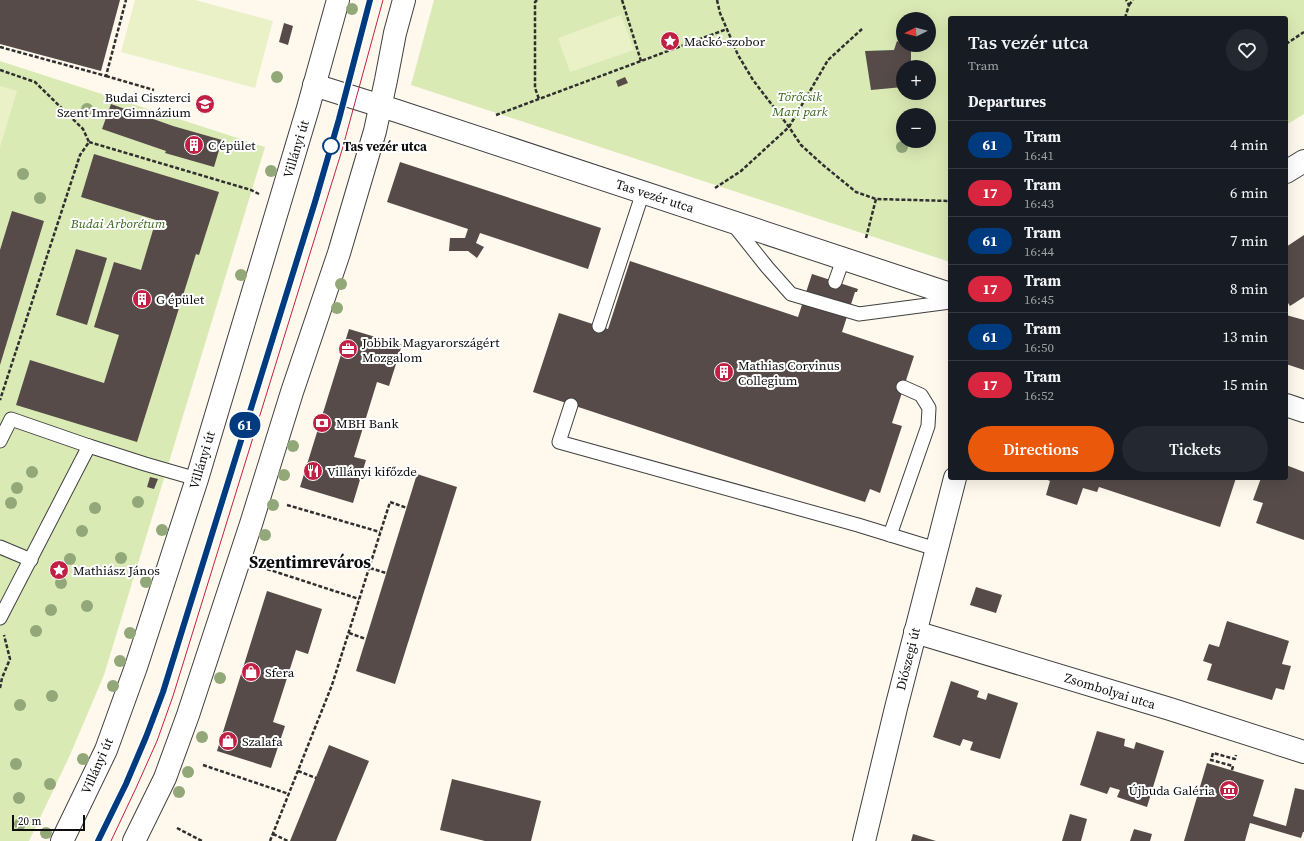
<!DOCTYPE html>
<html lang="en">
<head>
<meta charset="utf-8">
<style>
  body { margin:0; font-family:"Source Serif 4",serif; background:#242831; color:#f1f3f6; height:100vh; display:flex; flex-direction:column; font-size:15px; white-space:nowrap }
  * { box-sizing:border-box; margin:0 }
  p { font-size:13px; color:#9ea1a6 }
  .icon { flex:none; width:22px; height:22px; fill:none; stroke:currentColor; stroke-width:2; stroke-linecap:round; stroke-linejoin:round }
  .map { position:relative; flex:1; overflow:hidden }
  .panel { position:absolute; left:948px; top:16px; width:340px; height:464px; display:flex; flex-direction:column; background:#171b24; border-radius:4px; box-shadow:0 4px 16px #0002 }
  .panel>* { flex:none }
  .badge { padding:0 8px; border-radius:13px; font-size:14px; line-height:26px }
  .needle { width:26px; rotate:264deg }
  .buttons { position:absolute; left:896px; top:12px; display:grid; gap:8px }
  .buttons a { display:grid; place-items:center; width:40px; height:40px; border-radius:50%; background:#171b24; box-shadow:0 4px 16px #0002; font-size:20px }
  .scale { position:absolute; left:12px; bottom:10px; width:73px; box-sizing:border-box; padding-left:4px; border:2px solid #0d0d0d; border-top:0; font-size:11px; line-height:14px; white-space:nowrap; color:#0d0d0d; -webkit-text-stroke:3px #fff; paint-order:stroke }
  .map>.badge { position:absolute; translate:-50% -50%; box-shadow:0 0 0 2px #fff }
  h2 { padding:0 20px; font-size:15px; line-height:36px }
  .round { display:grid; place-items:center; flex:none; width:42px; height:42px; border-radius:21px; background:#242831 }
  .overview { display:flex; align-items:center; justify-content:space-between; height:68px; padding:0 20px }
  h1 { font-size:19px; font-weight:600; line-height:30px }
  .primary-button { display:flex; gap:8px; margin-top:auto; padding:8px 20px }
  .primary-button a { flex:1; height:46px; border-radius:24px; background:#ea580c; color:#fff; font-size:16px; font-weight:600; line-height:46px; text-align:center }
  .primary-button a+a { background:#242831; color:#f1f3f6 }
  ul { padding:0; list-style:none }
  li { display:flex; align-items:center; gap:12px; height:48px; padding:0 20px; border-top:1px solid #363941 }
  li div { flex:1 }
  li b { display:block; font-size:15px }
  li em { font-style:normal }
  li .badge { min-width:44px; font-weight:700; text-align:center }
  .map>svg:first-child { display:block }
  .green { fill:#daeab5; fill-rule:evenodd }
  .pitch { fill:#eaf1c7 }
  .building { fill:#564b49 }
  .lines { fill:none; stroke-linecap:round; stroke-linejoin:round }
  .service-casing { stroke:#404040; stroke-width:15 }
  .minor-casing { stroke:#404040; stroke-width:24 }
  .tertiary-casing { stroke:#404040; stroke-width:24 }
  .path { stroke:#2f2f2f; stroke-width:2.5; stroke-dasharray:4 2; stroke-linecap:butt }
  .service { stroke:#fff; stroke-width:13 }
  .minor { stroke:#fff; stroke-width:22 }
  .tertiary { stroke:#fff; stroke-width:22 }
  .tram { stroke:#c12045; stroke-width:1 }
  .tree { fill:#92a879 }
  .line-casing { stroke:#fff; stroke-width:9 }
  .line { stroke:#003b80; stroke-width:6 }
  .stop-dot { fill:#fff; stroke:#003b80; stroke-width:2 }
  .labels { text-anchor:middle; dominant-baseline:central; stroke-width:4; stroke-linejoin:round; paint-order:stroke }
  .poi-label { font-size:13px; fill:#0d0d0d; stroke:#fff; text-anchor:start }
  .park-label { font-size:13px; font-style:italic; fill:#38661b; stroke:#fff }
  .stop-label { font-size:13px; font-weight:bold; fill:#0d0d0d; stroke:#fff; text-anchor:start }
  .street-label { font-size:13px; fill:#0d0d0d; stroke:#fff }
  .district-label { font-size:17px; font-weight:bold; fill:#0d0d0d; stroke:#fff }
</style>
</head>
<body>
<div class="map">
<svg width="1304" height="841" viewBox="0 0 1304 841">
  <rect width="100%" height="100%" fill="#fff8ec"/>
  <!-- green -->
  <g class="green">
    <path d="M434,0H1304V114L1286,125V18H950V262L411,85ZM903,19H929V45H903ZM903,67H929V93H903ZM903,115H929V141H903Z"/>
    <path d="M0,61L265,147L104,675L70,755L29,841H0Z"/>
  </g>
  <!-- pitch -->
  <g class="pitch">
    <path d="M135,0H195L273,21L255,88L121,52Z"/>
    <path d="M621,15L634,50L570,72L558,38Z"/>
    <path d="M0,86L17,91L0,147Z"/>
  </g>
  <!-- building -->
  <g class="building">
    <path d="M0,0H120L101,71L0,44Z"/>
    <path d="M284,23L293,26L288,45L279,42Z"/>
    <path d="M897,41L903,44V45L911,48V67H903V87L871,90L865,51L894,50Z"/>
    <path d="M625,77L628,83L618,87L616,81Z"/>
    <path d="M111,104L173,126L222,140L214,167L165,153L166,151L102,129Z"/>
    <path d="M94,154L219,192L199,255L196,254L137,442L16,405L30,360L104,383L119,335L94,327L114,262L141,270L156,220L81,197Z"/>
    <path d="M400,162L601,228L588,269L480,233L476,243L484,247L477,258L468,251H449L450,238H465L468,229L387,202Z"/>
    <path d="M12,211L44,221L0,365V250Z"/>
    <path d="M1304,235V297L1290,306L1286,300V247Z"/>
    <path d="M76,249L107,258L87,325L56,315Z"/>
    <path d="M630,261L798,317L812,274L858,289L857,292H855L842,332L914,356L892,423L902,426L880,493L870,489L865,502L533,392L559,313L608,329Z"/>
    <path d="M1286,315L1304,320V370L1286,364Z"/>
    <path d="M349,329L402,345L389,386L377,382L354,457L366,460L353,503L300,487Z"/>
    <path d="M1286,465L1304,472V540L1256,523L1263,503L1253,500L1261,478L1269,480L1270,478H1286Z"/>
    <path d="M417,474L457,487L395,684L356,671Z"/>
    <path d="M150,477L158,479L154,489L147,487Z"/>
    <path d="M1043,478H1236L1220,527L1099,487L1097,492L1083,488L1077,505L1046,495L1050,481Z"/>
    <path d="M976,587L1002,595L996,613L970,605Z"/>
    <path d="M267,591L322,609L308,654L296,650L273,722L285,726L271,768L217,751Z"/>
    <path d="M1227,621L1289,641L1282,664L1291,666L1284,690L1276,688L1272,700L1207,680L1212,664L1203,661L1209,644L1219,647Z"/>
    <path d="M951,681L979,691L977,697L986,700L988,693L1018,703L1000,759L970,750L973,742L963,739L960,746L933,737Z"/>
    <path d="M1097,731L1125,739L1124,746L1134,749L1136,742L1164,751L1147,807L1117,797L1120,790L1110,787L1107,794L1080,785Z"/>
    <path d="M329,745L369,761L336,841H290Z"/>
    <path d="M1207,763L1264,780L1253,816L1286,826L1295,788L1304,790V832H1303L1301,838L1250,823L1245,841H1184Z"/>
    <path d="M452,779L541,801L531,841H485L440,830Z"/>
    <path d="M1070,814L1087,819L1081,841H1062Z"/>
    <path d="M1134,829L1152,834L1150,841H1130Z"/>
    <path d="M913,834L936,841H911Z"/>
  </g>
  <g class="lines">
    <defs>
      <g id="service">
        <path d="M732,223L767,267L791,294L859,314L950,302"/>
        <path d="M835,282L844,257"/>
        <path d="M599,326L643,192"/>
        <path d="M571,405L559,442L858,525L936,549"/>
        <path d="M0,441L11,419L89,446"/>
        <path d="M890,535L928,426L929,408L921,395L903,387"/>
        <path d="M0,547L31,560"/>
        <path d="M0,618L89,446L145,464L197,479"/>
      </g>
      <g id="minor">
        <path d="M314,85L397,111L950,294"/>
        <path d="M1286,172L1304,161"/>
        <path d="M1286,405L1304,411"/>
        <path d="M915,632L1170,709L1304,752"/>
        <path d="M864,841L896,708L955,478"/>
      </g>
      <g id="tertiary">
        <path d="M62,841L106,750L136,667L197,479L308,108L338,0"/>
        <path d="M134,841L165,778L188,715L251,524L292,392L339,253L375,131L386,80L395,33L404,0"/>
      </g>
    </defs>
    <!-- service casing -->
    <use href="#service" class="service-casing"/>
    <!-- minor casing -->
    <use href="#minor" class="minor-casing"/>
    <!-- tertiary casing -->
    <use href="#tertiary" class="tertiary-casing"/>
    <!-- path -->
    <g class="path">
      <path d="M537,0L535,2V88L539,99"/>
      <path d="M622,0L641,61"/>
      <path d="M717,0L720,13L738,55L753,80L789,127L801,145L823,165L856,192L876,199L950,201"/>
      <path d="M1129,5L1133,0"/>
      <path d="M1125,18L1129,5L1126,0"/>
      <path d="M1286,44L1304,32"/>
      <path d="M0,47L106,76L126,0"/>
      <path d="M0,70L35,82L83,129L89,142L80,155L0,400"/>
      <path d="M106,76L154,90"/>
      <path d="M496,115L727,29"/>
      <path d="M89,142L251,190L259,194"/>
      <path d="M715,188L741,171L789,127L828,60L862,29"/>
      <path d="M866,238L876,199"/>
      <path d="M287,505L380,532"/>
      <path d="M370,568L386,573"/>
      <path d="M267,569L359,599"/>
      <path d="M349,633L366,639"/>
      <path d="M0,688L2,678L10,659L4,635"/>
      <path d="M203,765L289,794"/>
      <path d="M1232,770L1233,766L1211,760L1213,753L1235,759L1236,755"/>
      <path d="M298,771L316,778"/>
      <path d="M177,828L202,841"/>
      <path d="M273,834L288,841"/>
      <path d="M270,841L332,685L390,502L407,508"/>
    </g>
    <!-- service -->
    <use href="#service" class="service"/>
    <!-- minor -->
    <use href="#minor" class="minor"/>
    <!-- tertiary -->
    <use href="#tertiary" class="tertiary"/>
    <!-- tram -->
    <g class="tram">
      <path d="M98,841C122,791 143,744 163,692L315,201L339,119L370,0"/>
      <path d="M111,841L136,788L157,741L173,696L342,150L383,0"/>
    </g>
  </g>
  <!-- trees -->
  <g class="tree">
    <circle cx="352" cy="9" r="6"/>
    <circle cx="277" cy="77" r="6"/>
    <circle cx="87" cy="109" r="6"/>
    <circle cx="902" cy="147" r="6"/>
    <circle cx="271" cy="171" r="6"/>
    <circle cx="23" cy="174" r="6"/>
    <circle cx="40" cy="198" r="6"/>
    <circle cx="241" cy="275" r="6"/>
    <circle cx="341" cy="284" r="6"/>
    <circle cx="337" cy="308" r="6"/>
    <circle cx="293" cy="446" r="6"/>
    <circle cx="32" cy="472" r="6"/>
    <circle cx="284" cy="475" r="6"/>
    <circle cx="17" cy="488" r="6"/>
    <circle cx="138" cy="502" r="6"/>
    <circle cx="11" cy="503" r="6"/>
    <circle cx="273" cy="505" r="6"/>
    <circle cx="95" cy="508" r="6"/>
    <circle cx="162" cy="530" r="6"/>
    <circle cx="82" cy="531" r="6"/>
    <circle cx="265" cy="535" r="6"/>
    <circle cx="121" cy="558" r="6"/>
    <circle cx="70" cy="559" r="6"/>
    <circle cx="256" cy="563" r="6"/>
    <circle cx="146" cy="582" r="6"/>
    <circle cx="61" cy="583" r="6"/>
    <circle cx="87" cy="606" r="6"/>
    <circle cx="51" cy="610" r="6"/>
    <circle cx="36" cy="631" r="6"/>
    <circle cx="130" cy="633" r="6"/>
    <circle cx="120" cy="661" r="6"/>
    <circle cx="220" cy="678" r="6"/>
    <circle cx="113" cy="686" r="6"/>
    <circle cx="52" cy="696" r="6"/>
    <circle cx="20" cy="705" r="6"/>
    <circle cx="202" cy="737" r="6"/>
    <circle cx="83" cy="759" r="6"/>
    <circle cx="16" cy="764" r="6"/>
    <circle cx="188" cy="772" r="6"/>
    <circle cx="50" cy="784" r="6"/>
    <circle cx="179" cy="792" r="6"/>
    <circle cx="19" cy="798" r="6"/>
    <circle cx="20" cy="824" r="6"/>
    <circle cx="46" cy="833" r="6"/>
  </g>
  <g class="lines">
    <defs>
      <path id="line" d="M98,841L126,784L146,737L163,692L315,202L339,119L370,0"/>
    </defs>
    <!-- line casing -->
    <use href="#line" class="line-casing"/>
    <!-- line -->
    <use href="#line" class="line"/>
  </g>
  <!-- icons -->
  <defs>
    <symbol id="sight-disc" viewBox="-11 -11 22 22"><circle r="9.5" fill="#c12045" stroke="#fff"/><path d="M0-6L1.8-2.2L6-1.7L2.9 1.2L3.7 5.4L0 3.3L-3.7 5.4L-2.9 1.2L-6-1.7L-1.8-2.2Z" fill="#fff"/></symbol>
    <symbol id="school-disc" viewBox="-11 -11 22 22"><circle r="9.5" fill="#c12045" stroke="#fff"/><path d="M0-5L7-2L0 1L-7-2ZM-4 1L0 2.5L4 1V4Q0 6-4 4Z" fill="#fff"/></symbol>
    <symbol id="building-disc" viewBox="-11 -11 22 22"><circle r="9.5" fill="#c12045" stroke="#fff"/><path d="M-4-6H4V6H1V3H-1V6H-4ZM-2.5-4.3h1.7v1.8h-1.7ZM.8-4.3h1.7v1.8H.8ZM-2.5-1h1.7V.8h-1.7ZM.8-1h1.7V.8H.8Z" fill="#fff"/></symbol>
    <symbol id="office-disc" viewBox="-11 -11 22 22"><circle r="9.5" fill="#c12045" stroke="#fff"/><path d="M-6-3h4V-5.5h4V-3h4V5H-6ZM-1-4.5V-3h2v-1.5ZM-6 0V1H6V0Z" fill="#fff"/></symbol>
    <symbol id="bank-disc" viewBox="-11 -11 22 22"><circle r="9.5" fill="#c12045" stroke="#fff"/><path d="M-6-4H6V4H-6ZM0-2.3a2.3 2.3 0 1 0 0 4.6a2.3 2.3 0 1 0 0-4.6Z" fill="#fff"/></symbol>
    <symbol id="restaurant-disc" viewBox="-11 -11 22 22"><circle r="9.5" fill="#c12045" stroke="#fff"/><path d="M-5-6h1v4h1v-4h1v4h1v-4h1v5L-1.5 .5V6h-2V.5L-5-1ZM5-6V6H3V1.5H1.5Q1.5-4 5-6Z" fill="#fff"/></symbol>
    <symbol id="shop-disc" viewBox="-11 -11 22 22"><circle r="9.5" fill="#c12045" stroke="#fff"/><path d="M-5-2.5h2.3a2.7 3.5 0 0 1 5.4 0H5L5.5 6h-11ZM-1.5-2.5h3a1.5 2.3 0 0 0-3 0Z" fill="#fff"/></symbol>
    <symbol id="museum-disc" viewBox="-11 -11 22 22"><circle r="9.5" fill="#c12045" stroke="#fff"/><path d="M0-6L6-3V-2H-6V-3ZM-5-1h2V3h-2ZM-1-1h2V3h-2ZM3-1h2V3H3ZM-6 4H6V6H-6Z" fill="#fff"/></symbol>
  </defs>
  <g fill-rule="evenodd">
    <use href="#sight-disc" x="659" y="30" width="22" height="22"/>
    <use href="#school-disc" x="194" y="93" width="22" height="22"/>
    <use href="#building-disc" x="183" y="134" width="22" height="22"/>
    <use href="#building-disc" x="131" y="288" width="22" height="22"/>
    <use href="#office-disc" x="337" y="338" width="22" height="22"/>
    <use href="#building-disc" x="713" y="361" width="22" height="22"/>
    <use href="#bank-disc" x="311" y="412" width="22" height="22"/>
    <use href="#restaurant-disc" x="302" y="460" width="22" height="22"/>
    <use href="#sight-disc" x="48" y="559" width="22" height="22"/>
    <use href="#shop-disc" x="240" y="661" width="22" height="22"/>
    <use href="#shop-disc" x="217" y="730" width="22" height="22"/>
    <use href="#museum-disc" x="1218" y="779" width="22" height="22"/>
  </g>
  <!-- markers -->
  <circle class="stop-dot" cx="331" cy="146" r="8"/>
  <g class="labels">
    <!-- poi labels -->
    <g class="poi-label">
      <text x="684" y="41">Mackó-szobor</text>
      <text x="191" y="97" text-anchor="end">Budai Ciszterci<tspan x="191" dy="15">Szent Imre Gimnázium</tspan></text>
      <text x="208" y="145">C épület</text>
      <text x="156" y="299">G épület</text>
      <text x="362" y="342">Jobbik Magyarországért<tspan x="362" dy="15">Mozgalom</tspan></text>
      <text x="738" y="365">Mathias Corvinus<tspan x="738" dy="15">Collegium</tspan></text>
      <text x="336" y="423">MBH Bank</text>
      <text x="327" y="471">Villányi kifőzde</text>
      <text x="73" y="570">Mathiász János</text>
      <text x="265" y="672">Sfera</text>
      <text x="242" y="741">Szalafa</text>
      <text x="1215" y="790" text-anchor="end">Újbuda Galéria</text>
    </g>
    <!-- park labels -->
    <g class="park-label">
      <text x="800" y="96">Törőcsik<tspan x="800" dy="15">Mari park</tspan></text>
      <text x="118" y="223">Budai Arborétum</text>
    </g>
    <!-- stop labels -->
    <g class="stop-label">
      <text x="343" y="146">Tas vezér utca</text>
    </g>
    <!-- street labels -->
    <g class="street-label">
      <text transform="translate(296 149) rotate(-73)">Villányi út</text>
      <text transform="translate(655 196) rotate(18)">Tas vezér utca</text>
      <text transform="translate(202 460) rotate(-73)">Villányi út</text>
      <text transform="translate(908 659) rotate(-76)">Diószegi út</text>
      <text transform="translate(1110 691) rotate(17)">Zsombolyai utca</text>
      <text transform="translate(97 766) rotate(-66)">Villányi út</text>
    </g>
    <!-- district labels -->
    <g class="district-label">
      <text x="310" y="562">Szentimreváros</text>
    </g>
  </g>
</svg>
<div class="buttons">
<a><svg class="needle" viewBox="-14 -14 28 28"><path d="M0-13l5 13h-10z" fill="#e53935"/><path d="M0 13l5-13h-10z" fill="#9ea1a6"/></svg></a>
<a>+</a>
<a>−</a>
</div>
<div class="scale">20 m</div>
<b class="badge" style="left:245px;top:425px;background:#003b80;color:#fff">61</b>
<section class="panel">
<div class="overview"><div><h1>Tas vezér utca</h1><p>Tram</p></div><a class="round"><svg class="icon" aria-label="heart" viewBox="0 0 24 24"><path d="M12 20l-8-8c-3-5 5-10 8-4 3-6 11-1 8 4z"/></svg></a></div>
<h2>Departures</h2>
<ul>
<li><span class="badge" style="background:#003b80;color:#fff">61</span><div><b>Tram</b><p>16:41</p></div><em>4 min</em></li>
<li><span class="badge" style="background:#d7263d;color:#fff">17</span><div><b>Tram</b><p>16:43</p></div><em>6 min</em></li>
<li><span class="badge" style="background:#003b80;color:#fff">61</span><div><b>Tram</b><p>16:44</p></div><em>7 min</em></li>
<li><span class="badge" style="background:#d7263d;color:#fff">17</span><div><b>Tram</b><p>16:45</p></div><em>8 min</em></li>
<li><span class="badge" style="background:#003b80;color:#fff">61</span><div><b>Tram</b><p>16:50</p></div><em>13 min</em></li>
<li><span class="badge" style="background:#d7263d;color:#fff">17</span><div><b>Tram</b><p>16:52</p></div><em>15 min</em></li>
</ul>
<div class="primary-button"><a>Directions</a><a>Tickets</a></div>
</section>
</div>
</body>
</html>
